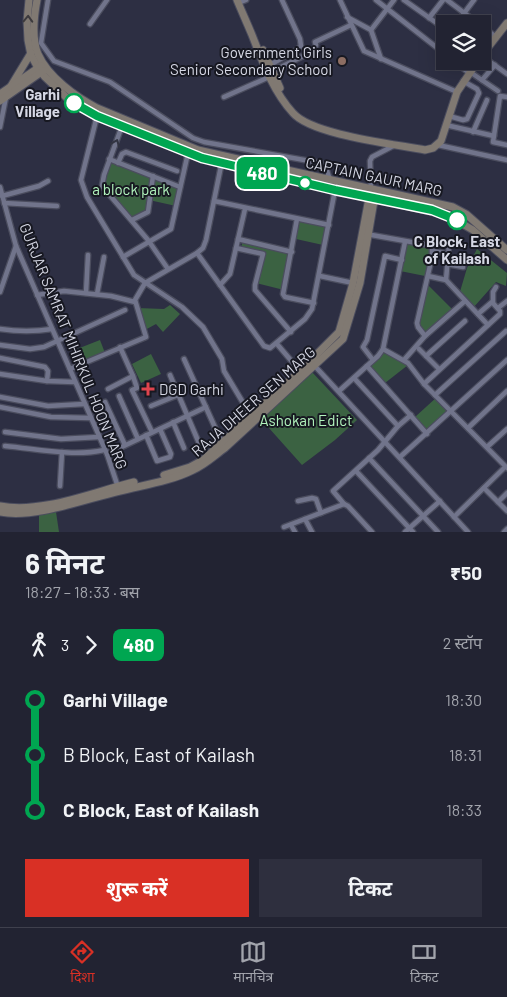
<!DOCTYPE html>
<html lang="hi">
<head>
<meta charset="utf-8">
<style>
  body { margin:0; font-family:Barlow,"Noto Sans Devanagari",sans-serif; background:#2e2f3e; color:#f1f3f6; height:100vh; display:flex; flex-direction:column; font-size:19px; white-space:nowrap }
  * { box-sizing:border-box; margin:0 }
  p { font-size:16px; color:#a2a4ac }
  .icon { flex:none; width:28px; height:28px; fill:none; stroke:currentColor; stroke-width:2; stroke-linecap:round; stroke-linejoin:round }
  .map { position:relative; height:532px; overflow:hidden }
  .panel { display:flex; flex-direction:column; background:#222332; flex:1 }
  .panel>* { flex:none }
  .badge { padding:0 10px; border-radius:8px; font-size:18px; line-height:32px }
  .controls { position:absolute; left:436px; top:15px; display:grid; gap:10px }
  .controls a { display:grid; place-items:center; width:55px; height:55px; border-radius:0px; background:#222332; box-shadow:0 5px 20px #0002,0 0 0 1px #3f404d; font-size:25px }
  .map>.badge { position:absolute; translate:-50% -50%; box-shadow:0 0 0 2px #fff }
  .legs { display:flex; align-items:center; gap:8px; height:55px; padding:0 25px; font-size:16px }
  .legs p { margin-inline-start:auto }
  .head { display:flex; align-items:center; justify-content:space-between; height:85px; padding:0 25px }
  h1 { font-size:28px; font-weight:700; line-height:38px }
  .primary-button { display:flex; gap:10px; margin-top:auto; padding:10px 25px }
  .primary-button a { flex:1; height:58px; border-radius:0px; background:#d93025; color:#fff; font-size:20px; font-weight:700; line-height:58px; text-align:center }
  .primary-button a+a { background:#2e2f3e; color:#f1f3f6 }
  ul { padding:0 25px; list-style:none }
  li { display:flex; align-items:center; gap:18px; height:55px; font-size:19px }
  li i { display:grid; place-items:center; width:8px; height:100%; margin:0 6px; background:currentColor }
  li i::after { content:''; width:12px; height:12px; margin:-6px; border:4px solid; border-radius:50%; background:#222332 }
  li p { margin-inline-start:auto }
  li:first-child i { background:linear-gradient(#0000 50%,currentColor 0) }
  li:last-child i { background:linear-gradient(currentColor 50%,#0000 0) }
  .tab-bar { display:flex; justify-content:space-around; align-items:center; height:70px; border-top:1px solid #3f404d; background:#222332; font-size:14px; color:#a2a4ac }
  .tab-bar a { display:grid; justify-items:center; gap:2px }
  .tab-bar .current { color:#d93025 }
  .map>svg:first-child { display:block }
  .park { fill:#3b6242 }
  .lines { fill:none; stroke-linecap:round; stroke-linejoin:round }
  .street-casing { stroke:#4b4d5e; stroke-width:7 }
  .secondary-casing { stroke:#4b4d5e; stroke-width:9 }
  .street { stroke:#71748b; stroke-width:4.5 }
  .secondary { stroke:#807972; stroke-width:7 }
  .oneway { stroke:#3c3a3d }
  .oneway2 { stroke:#323441 }
  .line-1-casing { stroke:#fff; stroke-width:11 }
  .line-1 { stroke:#00a651; stroke-width:8 }
  .education-dot { fill:#8d6e63; stroke:#171821; stroke-width:2 }
  .stop-1-dot { fill:#fff; stroke:#00a651; stroke-width:2.5 }
  .health-dot { fill:#e0444e; stroke:#171821; stroke-width:2 }
  .labels { text-anchor:middle; dominant-baseline:central; stroke-width:4; stroke-linejoin:round; paint-order:stroke }
  .poi-label { font-size:15px; fill:#d6d8e5; stroke:#171821; text-anchor:end }
  .stop-label { font-size:15px; font-weight:bold; fill:#d6d8e5; stroke:#171821; text-anchor:end }
  .street-label { font-size:15px; fill:#d6d8e5; stroke:#171821 }
  .park-label { font-size:15px; fill:#b2f4bd; stroke:#171821 }
</style>
</head>
<body>
<div class="map">
<svg width="507" height="532" viewBox="0 0 507 532">
  <rect width="100%" height="100%" fill="#2d2f43"/>
  <!-- park -->
  <g class="park">
    <path d="M109,159L180,187L176,206L149,200L148,212L132,220L102,186Z"/>
    <path d="M299,220L327,226L323,245L296,239Z"/>
    <path d="M243,239L291,250L284,290L256,283L263,254L241,249Z"/>
    <path d="M407,244L431,247L425,276L400,271Z"/>
    <path d="M477,249L507,273L506,286L496,282L473,308L459,295L467,268Z"/>
    <path d="M428,285L455,312L424,340L416,328L424,287Z"/>
    <path d="M170,305L180,314L163,332L156,324L145,330L137,308L164,309Z"/>
    <path d="M100,340L105,353L83,363L77,349Z"/>
    <path d="M382,350L408,365L385,383L367,366Z"/>
    <path d="M151,354L161,374L141,383L132,364Z"/>
    <path d="M311,371L357,420L335,440L302,465L260,418Z"/>
    <path d="M437,397L452,412L428,434L415,417Z"/>
    <path d="M56,512L59,532H39V514Z"/>
  </g>
  <g class="lines">
    <defs>
      <g id="street">
        <path d="M48,0L41,43L54,61L110,82L193,138L204,142L321,163L326,168L330,180"/>
        <path d="M340,0L364,51L457,92"/>
        <path d="M376,0L445,54"/>
        <path d="M404,0L445,29"/>
        <path d="M447,0L479,24"/>
        <path d="M238,3L246,0"/>
        <path d="M347,17L371,30L381,59"/>
        <path d="M429,18L443,0"/>
        <path d="M90,24L107,0"/>
        <path d="M456,24L474,0"/>
        <path d="M482,26L496,37"/>
        <path d="M371,30L394,0"/>
        <path d="M482,56L507,74"/>
        <path d="M454,61L469,73L473,74L498,91"/>
        <path d="M270,65L298,49L301,46L300,39L282,0"/>
        <path d="M273,71L313,51L316,45L315,42L351,25"/>
        <path d="M482,80L495,65"/>
        <path d="M224,97L269,77"/>
        <path d="M507,97L500,96L493,142L507,145"/>
        <path d="M97,116L81,180L87,197L134,275L182,307L203,327L222,359L224,371L251,416"/>
        <path d="M449,116L463,120L467,119L479,93L477,89L463,81"/>
        <path d="M446,125L494,136"/>
        <path d="M122,126L104,175L102,186L148,240L168,269"/>
        <path d="M0,127L6,97"/>
        <path d="M473,132L487,100"/>
        <path d="M438,145L507,160"/>
        <path d="M109,159L180,187"/>
        <path d="M118,163L122,154L126,152L177,171"/>
        <path d="M0,187L16,246L107,454L118,487"/>
        <path d="M371,190L370,161L372,157L395,145"/>
        <path d="M2,196L39,186L48,181"/>
        <path d="M214,201L329,225"/>
        <path d="M4,203L57,206"/>
        <path d="M297,219L283,294L285,297L314,303"/>
        <path d="M132,220L148,212L153,176"/>
        <path d="M366,234L428,245L432,247V257L417,323L418,327L425,336"/>
        <path d="M238,239L292,252"/>
        <path d="M236,248L263,254L255,285V290L291,332"/>
        <path d="M433,251L448,254"/>
        <path d="M197,253L264,346L270,348L305,319L312,309L335,190"/>
        <path d="M123,257L171,229L188,153"/>
        <path d="M447,264L463,267"/>
        <path d="M320,276L353,283"/>
        <path d="M428,276L446,280L488,325"/>
        <path d="M446,280L449,245"/>
        <path d="M220,285L230,274L245,209"/>
        <path d="M0,292L16,246"/>
        <path d="M86,293L88,255"/>
        <path d="M97,294L104,257"/>
        <path d="M37,295L64,291L111,296L135,302"/>
        <path d="M493,302V292L496,287"/>
        <path d="M498,308L507,301"/>
        <path d="M0,329C19,332 34,332 52,329"/>
        <path d="M277,344L300,371"/>
        <path d="M0,345L30,349L44,347L125,310"/>
        <path d="M383,349L408,363L424,384L507,468"/>
        <path d="M419,349L439,369"/>
        <path d="M426,356L465,321"/>
        <path d="M0,358L45,367L48,371L47,381"/>
        <path d="M184,359L223,445"/>
        <path d="M373,360L363,347L367,340L385,256L402,260"/>
        <path d="M404,360L425,336L465,301"/>
        <path d="M313,364L468,532"/>
        <path d="M367,366L427,434"/>
        <path d="M70,369L146,337L135,300L145,283L197,253L203,248L206,240L222,161"/>
        <path d="M0,374L47,381L75,382"/>
        <path d="M170,375L199,443"/>
        <path d="M133,376L137,388L132,390L152,432"/>
        <path d="M354,378L398,426"/>
        <path d="M424,384L500,314V311L492,302L478,314"/>
        <path d="M108,389L133,376L120,347"/>
        <path d="M339,391L378,356L383,349L405,242"/>
        <path d="M435,395L506,331"/>
        <path d="M119,396L138,439"/>
        <path d="M0,397L48,406L84,404"/>
        <path d="M105,402L125,445"/>
        <path d="M151,406L178,395"/>
        <path d="M0,407L51,417L91,418"/>
        <path d="M173,422L184,448"/>
        <path d="M468,428L507,391"/>
        <path d="M5,432L61,439L99,437"/>
        <path d="M146,435L157,461L170,457L171,454L160,429"/>
        <path d="M5,446C38,449 72,457 104,450"/>
        <path d="M487,447L507,429"/>
        <path d="M107,454L206,407"/>
        <path d="M400,457L507,360"/>
        <path d="M369,458L438,532"/>
        <path d="M356,471L413,532"/>
        <path d="M60,486L62,452"/>
        <path d="M484,488L507,511"/>
        <path d="M298,501L312,498L316,499L321,513"/>
        <path d="M498,502L507,493"/>
        <path d="M344,504L333,491L378,450L398,426L411,415"/>
        <path d="M454,517L503,469"/>
        <path d="M305,519L312,532"/>
        <path d="M291,525L295,532"/>
        <path d="M284,527L344,504L348,506L372,532"/>
        <path d="M405,532L440,501"/>
        <path d="M504,532L507,529"/>
      </g>
      <g id="secondary">
        <path d="M29,0L27,21L28,40L31,55L38,68L45,77L69,100L93,114L202,158L447,215L473,230L507,260"/>
        <path d="M37,0C34,16 32,39 38,54C48,77 76,97 97,108L198,150L453,207L466,214L507,250"/>
        <path d="M237,0C242,12 247,23 252,35C263,63 273,91 293,113C312,135 394,144 425,150L433,148L441,141L457,92L478,61"/>
        <path d="M263,50L280,88"/>
        <path d="M482,55L507,23"/>
        <path d="M11,86L31,53"/>
        <path d="M0,94L41,66"/>
        <path d="M0,101L43,71"/>
        <path d="M164,475L190,467L203,460L300,371L339,332L353,283L370,193"/>
        <path d="M0,506C42,514 93,492 134,482"/>
        <path d="M0,512C34,519 85,499 120,491C144,485 171,481 193,470C205,465 214,456 225,448L343,339L360,283L375,195"/>
      </g>
    </defs>
    <!-- street casing -->
    <use href="#street" class="street-casing"/>
    <!-- secondary casing -->
    <use href="#secondary" class="secondary-casing"/>
    <!-- street -->
    <use href="#street" class="street"/>
    <!-- secondary -->
    <use href="#secondary" class="secondary"/>
  </g>
  <!-- one-way arrows -->
  <defs><path id="oneway-chevron" d="M-2-3.5L2.5 0L-2 3.5" fill="none" stroke-width="1.6" stroke-linecap="round" stroke-linejoin="round" transform="scale(1.25)"/></defs>
  <use class="oneway" href="#oneway-chevron" transform="translate(28 19) rotate(-88)"/>
  <use class="oneway2" href="#oneway-chevron" transform="translate(116 143) rotate(-68)"/>
  <g class="lines">
    <defs>
      <path id="line-1" d="M74,103L97,116L202,158L335,190L432,210L457,220"/>
    </defs>
    <!-- line-1 casing -->
    <use href="#line-1" class="line-1-casing"/>
    <!-- line-1 -->
    <use href="#line-1" class="line-1"/>
  </g>
  <!-- markers -->
  <circle class="education-dot" cx="342" cy="61" r="5"/>
  <g class="stop-1-dot">
    <circle cx="74" cy="103" r="9"/>
    <circle cx="305" cy="183" r="6"/>
    <circle cx="457" cy="220" r="9"/>
  </g>
  <path class="health-dot" d="M145.5 381.5h5v5h5v5h-5v5h-5v-5h-5v-5h5z"/>
  <g class="labels">
    <!-- poi labels -->
    <g class="poi-label">
      <text x="332" y="52">Government Girls<tspan x="332" dy="17">Senior Secondary School</tspan></text>
      <text x="159" y="389" text-anchor="start">DGD Garhi</text>
    </g>
    <!-- stop labels -->
    <g class="stop-label">
      <text x="60" y="94">Garhi<tspan x="60" dy="17">Village</tspan></text>
      <text x="457" y="241" text-anchor="middle">C Block, East<tspan x="457" dy="17">of Kailash</tspan></text>
    </g>
    <!-- street labels -->
    <g class="street-label">
      <text transform="translate(374 176) rotate(12)">CAPTAIN GAUR MARG</text>
      <text transform="translate(74 346) rotate(68)">GURJAR SAMRAT MIHIRKUL HOON MARG</text>
      <text transform="translate(253 401) rotate(-41)">RAJA DHEER SEN MARG</text>
    </g>
    <!-- park labels -->
    <g class="park-label">
      <text x="131" y="189">a block park</text>
      <text x="306" y="420">Ashokan Edict</text>
    </g>
  </g>
</svg>
<div class="controls">
<a><svg class="icon" aria-label="layers" viewBox="0 0 24 24"><path d="M12 4l9 5-9 5-9-5zM3 14l9 5 9-5"/></svg></a>
</div>
<b class="badge" style="left:262px;top:173px;background:#00a651;color:#fff">480</b>
</div>
<section class="panel">
<div class="head"><div><h1>6 मिनट</h1><p>18:27 – 18:33 · बस</p></div><b>₹50</b></div>
<div class="legs"><svg class="icon" aria-label="walk" viewBox="0 0 24 24"><circle cx="13" cy="4" r="2"/><path d="M13 8l-2 6 4 7M11 14l-3 7M7 12l3-4h3l4 4"/></svg>3<svg class="icon" aria-label="forward" viewBox="0 0 24 24"><path d="M9 5l7 7-7 7"/></svg><b class="badge" style="background:#00a651;color:#fff">480</b><p>2 स्टॉप</p></div>
<ul>
<li><i style="color:#00a651"></i><b>Garhi Village</b><p>18:30</p></li>
<li><i style="color:#00a651"></i><span>B Block, East of Kailash</span><p>18:31</p></li>
<li><i style="color:#00a651"></i><b>C Block, East of Kailash</b><p>18:33</p></li>
</ul>
<div class="primary-button"><a>शुरू करें</a><a>टिकट</a></div>
</section>
<nav class="tab-bar">
<a class="current"><svg class="icon" aria-label="directions" viewBox="0 0 24 24"><path d="M12 3l9 9-9 9-9-9zM9 14v-3h6M13 9l2 2-2 2"/></svg>दिशा</a>
<a><svg class="icon" aria-label="map" viewBox="0 0 24 24"><path d="M3 6l6-2 6 2 6-2v14l-6 2-6-2-6 2zM9 4v14M15 6v14"/></svg>मानचित्र</a>
<a><svg class="icon" aria-label="tickets" viewBox="0 0 24 24"><path d="M3 7h18v10H3zM15 7v10"/></svg>टिकट</a>
</nav>
</body>
</html>
